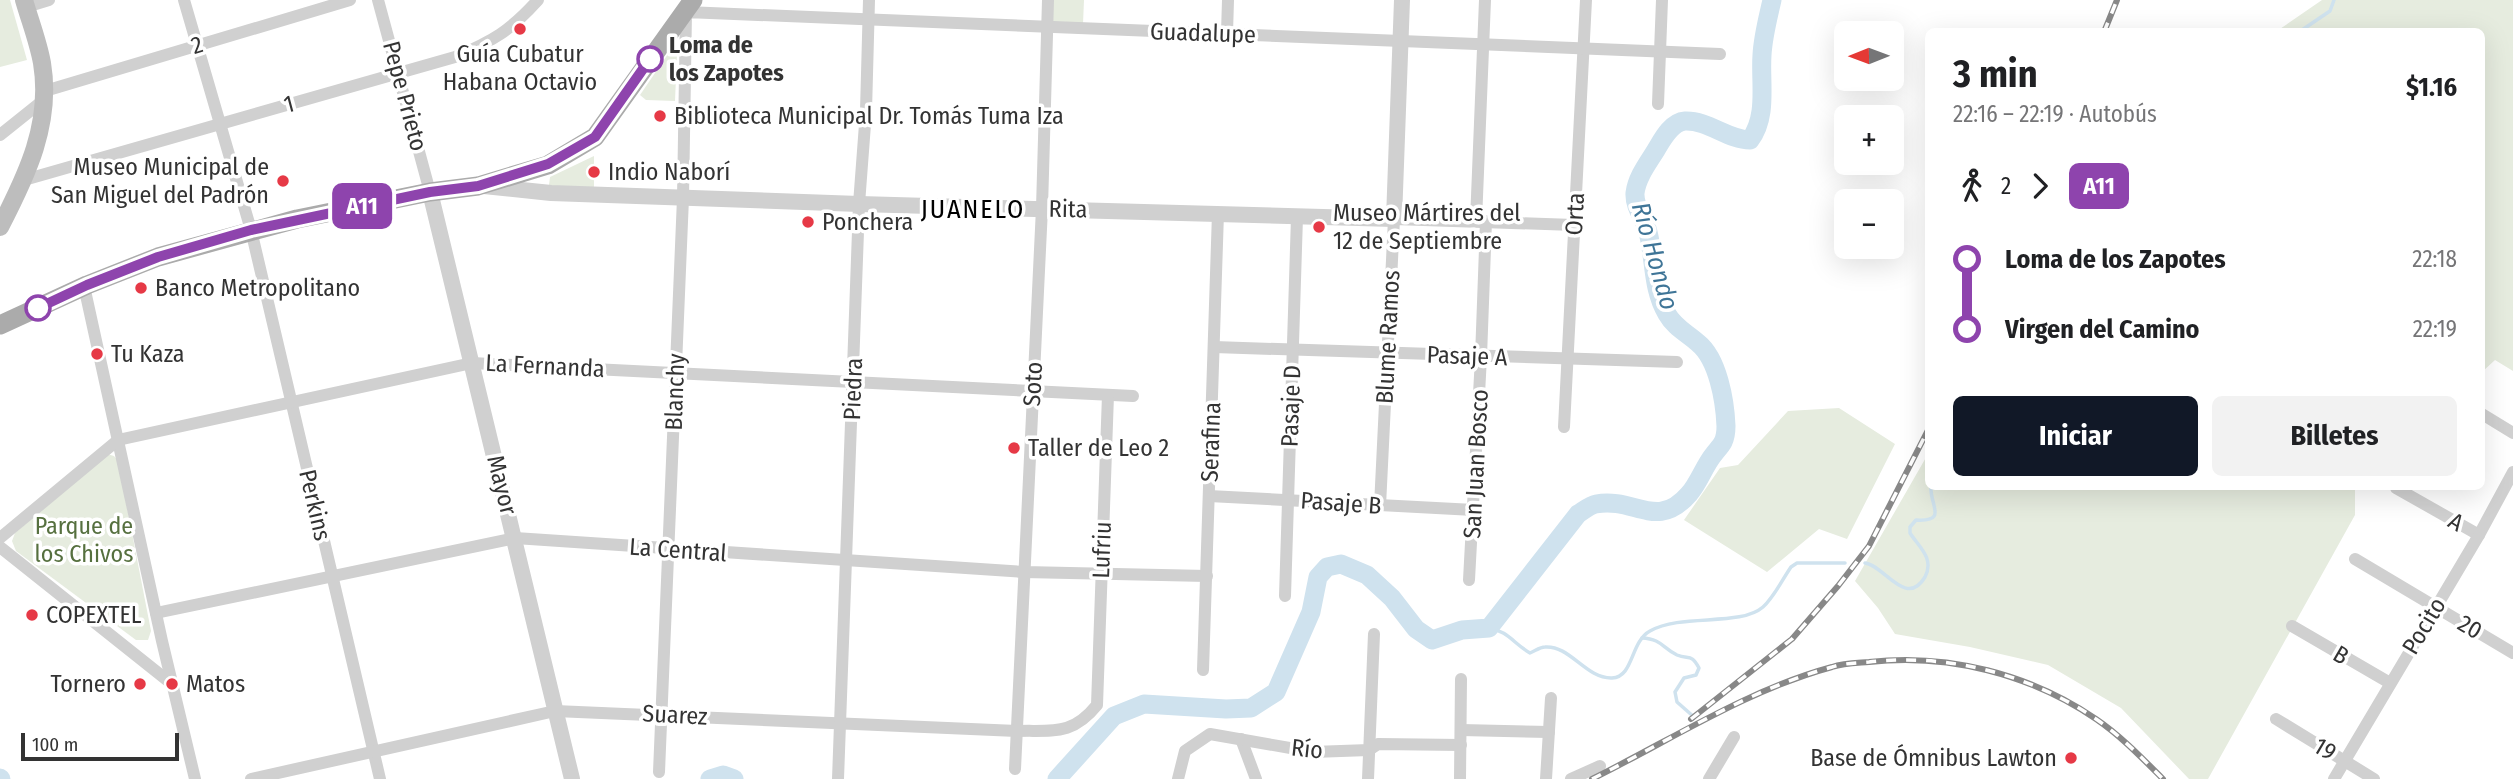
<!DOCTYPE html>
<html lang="es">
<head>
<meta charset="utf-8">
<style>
  body { margin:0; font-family:"Fira Sans Condensed",sans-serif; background:#f2f2f2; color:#202124; height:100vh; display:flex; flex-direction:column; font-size:26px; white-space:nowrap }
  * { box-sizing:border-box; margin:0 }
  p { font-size:23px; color:#757577 }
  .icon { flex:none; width:38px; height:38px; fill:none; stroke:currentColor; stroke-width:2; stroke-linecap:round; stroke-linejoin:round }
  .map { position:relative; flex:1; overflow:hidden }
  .panel { position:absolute; left:1925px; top:28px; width:560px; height:462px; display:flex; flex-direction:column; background:#fff; border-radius:10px; box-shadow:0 7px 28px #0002 }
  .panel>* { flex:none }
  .badge { padding:0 14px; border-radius:10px; font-size:24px; line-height:46px }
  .needle { width:46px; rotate:269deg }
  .buttons { position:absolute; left:1834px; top:21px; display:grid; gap:14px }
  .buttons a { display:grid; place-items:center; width:70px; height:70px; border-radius:10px; background:#fff; box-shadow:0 7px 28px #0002; font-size:35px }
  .scale { position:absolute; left:21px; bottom:18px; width:158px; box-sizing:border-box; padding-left:7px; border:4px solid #333; border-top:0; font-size:19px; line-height:24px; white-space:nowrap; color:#333; -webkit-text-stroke:5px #fff; paint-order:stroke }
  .map>.badge { position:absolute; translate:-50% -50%; box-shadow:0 0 0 4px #fff }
  .legs { display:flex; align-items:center; gap:10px; height:77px; padding:0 28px; font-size:23px }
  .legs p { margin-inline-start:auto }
  .overview { display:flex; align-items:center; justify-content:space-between; height:119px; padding:0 28px }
  h1 { font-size:38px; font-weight:700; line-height:52px }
  .button { display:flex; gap:14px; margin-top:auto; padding:14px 28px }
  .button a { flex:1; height:80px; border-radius:10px; background:#111827; color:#fff; font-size:28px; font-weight:700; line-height:80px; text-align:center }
  .button a+a { background:#f2f2f2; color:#202124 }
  ul { padding:0 28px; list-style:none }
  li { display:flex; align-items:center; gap:24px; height:70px; font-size:26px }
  li i { display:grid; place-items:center; width:10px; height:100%; margin:0 9px; background:currentColor }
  li i::after { content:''; width:18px; height:18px; margin:-9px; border:5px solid; border-radius:50%; background:#fff }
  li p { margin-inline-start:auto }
  li:first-child i { background:linear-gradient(#0000 50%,currentColor 0) }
  li:last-child i { background:linear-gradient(currentColor 50%,#0000 0) }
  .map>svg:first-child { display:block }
  .green { fill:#e6ecdf }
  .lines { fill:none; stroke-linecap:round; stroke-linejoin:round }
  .stream { stroke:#cfe2ee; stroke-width:3.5 }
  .river { stroke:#cfe2ee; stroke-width:19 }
  .minor { stroke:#d0d0d0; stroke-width:12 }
  .tertiary { stroke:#d0d0d0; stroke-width:16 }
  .secondary { stroke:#bdbdbd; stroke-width:18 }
  .primary { stroke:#ababab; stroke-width:19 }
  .rail-casing { stroke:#888; stroke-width:6 }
  .rail { stroke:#fff; stroke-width:3.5; stroke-dasharray:10; stroke-linecap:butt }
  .line-1-casing { stroke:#fff; stroke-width:16 }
  .line-1 { stroke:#8e44ad; stroke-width:10 }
  .poi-dot { fill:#e63946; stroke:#fff; stroke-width:2.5 }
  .stop-1-dot { fill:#fff; stroke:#8e44ad; stroke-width:3.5 }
  .labels { text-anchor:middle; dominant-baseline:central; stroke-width:7; stroke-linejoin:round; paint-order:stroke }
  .street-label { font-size:24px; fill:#333; stroke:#fff }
  .stop-label { font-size:24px; font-weight:bold; fill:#333; stroke:#fff; text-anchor:start }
  .poi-label { font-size:24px; fill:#333; stroke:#fff; text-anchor:start }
  .park-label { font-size:24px; fill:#56703f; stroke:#fff }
  .neighbourhood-label { font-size:26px; letter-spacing:2px; fill:#000; stroke:#fff }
  .water-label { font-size:26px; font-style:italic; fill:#3f7597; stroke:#fff }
</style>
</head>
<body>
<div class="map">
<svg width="2513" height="779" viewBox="0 0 2513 779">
  <rect width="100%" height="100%" fill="#fff"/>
  <!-- green -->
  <g class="green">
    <path d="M0,0H10L27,60L0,67Z"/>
    <path d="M1052,0H1084L1083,24L1051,23Z"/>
    <path d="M2322,0H2513V371L2495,360L2482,372V32L2277,31Z"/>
    <path d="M668,54H677L675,101L646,100L640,95Z"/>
    <path d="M594,156V191L553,189L549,185L550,177Z"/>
    <path d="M1839,408L1895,444L1847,539L1819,529L1767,572L1684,520L1720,468L1738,465L1788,411Z"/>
    <path d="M107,454L114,456L118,461L151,631L148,640H136L16,551L12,541L15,533Z"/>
    <path d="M1928,454V486L2355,487V515L2208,779H2189L2121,708L2048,665L1970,647L1895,634L1878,608L1855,581Z"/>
  </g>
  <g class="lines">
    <!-- stream -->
    <g class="stream">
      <path d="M2299,32L2330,11L2334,0"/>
      <path d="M1865,563C1884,565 1906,609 1925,577C1935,558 1918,546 1910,533V527L1916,520C1949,522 1929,504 1931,486"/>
      <path d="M1489,628C1508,631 1514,644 1530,653C1535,651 1540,647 1545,647C1570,645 1586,679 1612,678C1634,677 1630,642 1650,631C1682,613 1740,627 1763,607C1774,597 1782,580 1791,567L1797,563H1845"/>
      <path d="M1642,638C1662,639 1662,648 1677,655C1689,660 1691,653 1699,668L1696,675L1684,678L1675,692L1677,702L1694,717"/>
    </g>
    <!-- river -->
    <g class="river">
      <path d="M0,778L1,779"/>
      <path d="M710,779L723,775L734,779"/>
      <path d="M1057,779L1114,716L1144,704L1226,709L1251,708L1276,692L1311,612L1318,577L1327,567L1341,564L1367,575L1392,598L1416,629L1432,640L1462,630L1489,628L1578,514C1583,511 1590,505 1596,504C1635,497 1657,531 1689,494C1699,483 1704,466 1714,454C1717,450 1721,446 1723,442C1725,438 1726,430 1726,426C1725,401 1718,359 1698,343C1687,333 1675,328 1667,314C1652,289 1655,260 1648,232C1645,219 1634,208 1635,193C1637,177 1648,163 1656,150C1662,140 1671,122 1685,121C1708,120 1728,140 1750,140C1768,116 1760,83 1762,55C1763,36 1768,18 1772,0"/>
    </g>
    <!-- minor -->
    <g class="minor">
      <path d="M184,0L251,230L380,779"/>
      <path d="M378,0L430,192"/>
      <path d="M26,7L49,0"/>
      <path d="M1227,33L1228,0"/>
      <path d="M45,91L350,0"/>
      <path d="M1658,104L1662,0"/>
      <path d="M0,135L45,99"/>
      <path d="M24,180L455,57C493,41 510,31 538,0"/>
      <path d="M1476,221L1485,0"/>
      <path d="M84,286L162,641L195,779"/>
      <path d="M1214,347L1677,362"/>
      <path d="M2482,414L2513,433"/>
      <path d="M1564,427L1586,0"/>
      <path d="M2396,488L2479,535"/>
      <path d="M1209,496L1474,510"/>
      <path d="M1380,506L1394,219L1574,225"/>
      <path d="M0,538L118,440L472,363L1133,396"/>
      <path d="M0,547L172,684"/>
      <path d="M2355,559L2513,653"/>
      <path d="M1469,580L1481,357L1486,221"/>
      <path d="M1285,596L1297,217"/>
      <path d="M156,613L515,538L1024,572L1207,576"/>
      <path d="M2292,626L2390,683"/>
      <path d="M1203,670L1218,213"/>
      <path d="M2276,719L2374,779"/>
      <path d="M1461,730L1549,732"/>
      <path d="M1241,739L1256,779"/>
      <path d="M1015,769L1042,208L1048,0"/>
      <path d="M659,772L683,198L686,12L1720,54"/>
      <path d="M251,779L555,711L1017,731C1053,730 1072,736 1097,705L1108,395"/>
      <path d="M838,779L859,204L866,111L869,0"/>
      <path d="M1178,779L1185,751L1210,734L1313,752L1369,750L1378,744L1461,745"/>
      <path d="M1368,779L1374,634"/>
      <path d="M1460,779L1461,679"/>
      <path d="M1546,779L1551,698"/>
      <path d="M1571,779L1600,766"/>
      <path d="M1709,779L1734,737"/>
      <path d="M2334,779L2479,535L2513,472"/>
    </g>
    <!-- tertiary -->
    <g class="tertiary">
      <path d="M484,186L551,193L859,204L1394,219L1402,0"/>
      <path d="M430,192L572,779"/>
    </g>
    <!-- secondary -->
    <path class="secondary" d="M0,227C27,175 52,123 42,63C38,41 30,21 24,0"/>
    <!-- primary -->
    <path class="primary" d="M0,325L87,285L158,257L297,219L430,192L478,186L548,165L595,137L693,0"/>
    <defs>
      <g id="rail">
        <path d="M2104,32L2117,0"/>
        <path d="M1691,719L1792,639L1838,586L1869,546L1928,430"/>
        <path d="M1592,779C1671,740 1747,690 1832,667C1844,663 1857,663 1869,662C1948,653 2030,674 2096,719C2121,736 2142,758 2163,779"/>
      </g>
    </defs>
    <!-- rail casing -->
    <use href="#rail" class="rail-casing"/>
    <!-- rail -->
    <use href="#rail" class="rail"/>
  </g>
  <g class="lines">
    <defs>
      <path id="line-1" d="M38,308L87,285L158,257L251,230L430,192L478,186L548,164L595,137L650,59"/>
    </defs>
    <!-- line-1 casing -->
    <use href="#line-1" class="line-1-casing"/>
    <!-- line-1 -->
    <use href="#line-1" class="line-1"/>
  </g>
  <!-- markers -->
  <g class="poi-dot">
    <circle cx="520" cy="29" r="7"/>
    <circle cx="660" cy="116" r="7"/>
    <circle cx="594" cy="172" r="7"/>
    <circle cx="283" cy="181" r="7"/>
    <circle cx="808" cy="222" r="7"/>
    <circle cx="1319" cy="227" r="7"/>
    <circle cx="141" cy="288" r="7"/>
    <circle cx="97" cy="354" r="7"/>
    <circle cx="1014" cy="448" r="7"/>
    <circle cx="32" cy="615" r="7"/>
    <circle cx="140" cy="684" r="7"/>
    <circle cx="172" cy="684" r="7"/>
    <circle cx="2071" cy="758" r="7"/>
  </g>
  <g class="stop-1-dot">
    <circle cx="650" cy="59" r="12"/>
    <circle cx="38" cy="308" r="12"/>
  </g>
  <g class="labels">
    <!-- street labels -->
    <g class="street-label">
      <text transform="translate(1203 33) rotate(2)">Guadalupe</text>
      <text transform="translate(197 45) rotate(-17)">2</text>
      <text transform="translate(405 96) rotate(75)">Pepe Prieto</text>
      <text transform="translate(289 104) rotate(-15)">1</text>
      <text transform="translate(1068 209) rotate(1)">Rita</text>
      <text transform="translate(1575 214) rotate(-87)">Orta</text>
      <text transform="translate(1388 337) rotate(-87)">Blume Ramos</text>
      <text transform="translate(1467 356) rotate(2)">Pasaje A</text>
      <text transform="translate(545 366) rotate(3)">La Fernanda</text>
      <text transform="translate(1033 384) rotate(-87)">Soto</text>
      <text transform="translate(853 389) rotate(-88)">Piedra</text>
      <text transform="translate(675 392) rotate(-88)">Blanchy</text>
      <text transform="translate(1291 406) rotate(-88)">Pasaje D</text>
      <text transform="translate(1211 442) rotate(-88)">Serafina</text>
      <text transform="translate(1476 464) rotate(-87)">San Juan Bosco</text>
      <text transform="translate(502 485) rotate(76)">Mayor</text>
      <text transform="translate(1341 503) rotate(4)">Pasaje B</text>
      <text transform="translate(315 505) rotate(77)">Perkins</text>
      <text transform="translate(2456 522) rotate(30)">A</text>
      <text transform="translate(678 550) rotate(4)">La Central</text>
      <text transform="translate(1102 550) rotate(-88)">Lufriu</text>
      <text transform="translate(2424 626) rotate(-59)">Pocito</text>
      <text transform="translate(2470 627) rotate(30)">20</text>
      <text transform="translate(2341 655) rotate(30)">B</text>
      <text transform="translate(675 715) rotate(3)">Suarez</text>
      <text transform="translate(1307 749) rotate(6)">Río</text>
      <text transform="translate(2325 749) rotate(31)">19</text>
    </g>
    <!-- stop labels -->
    <g class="stop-label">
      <text x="669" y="45">Loma de<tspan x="669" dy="28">los Zapotes</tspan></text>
    </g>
    <!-- poi labels -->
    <g class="poi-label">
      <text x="520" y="54" text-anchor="middle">Guía Cubatur<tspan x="520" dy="28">Habana Octavio</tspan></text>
      <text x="674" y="116">Biblioteca Municipal Dr. Tomás Tuma Iza</text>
      <text x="269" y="167" text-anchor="end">Museo Municipal de<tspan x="269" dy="28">San Miguel del Padrón</tspan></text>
      <text x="608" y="172">Indio Naborí</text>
      <text x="1333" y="213">Museo Mártires del<tspan x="1333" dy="28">12 de Septiembre</tspan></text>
      <text x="822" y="222">Ponchera</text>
      <text x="155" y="288">Banco Metropolitano</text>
      <text x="111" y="354">Tu Kaza</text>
      <text x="1028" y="448">Taller de Leo 2</text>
      <text x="46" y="615">COPEXTEL</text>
      <text x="126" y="684" text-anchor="end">Tornero</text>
      <text x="186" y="684">Matos</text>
      <text x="2057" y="758" text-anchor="end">Base de Ómnibus Lawton</text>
    </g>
    <!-- park labels -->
    <g class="park-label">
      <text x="84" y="526">Parque de<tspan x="84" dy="28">los Chivos</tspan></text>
    </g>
    <!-- neighbourhood labels -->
    <g class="neighbourhood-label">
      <text x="973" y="209">JUANELO</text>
    </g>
    <!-- water labels -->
    <g class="water-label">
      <text transform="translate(1655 256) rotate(74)">Río Hondo</text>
    </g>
  </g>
</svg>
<div class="buttons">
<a><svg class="needle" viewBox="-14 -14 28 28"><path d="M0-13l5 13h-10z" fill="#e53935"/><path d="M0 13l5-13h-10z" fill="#757577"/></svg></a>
<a>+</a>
<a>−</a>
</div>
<div class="scale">100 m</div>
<b class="badge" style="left:362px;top:206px;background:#8e44ad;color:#fff">A11</b>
<section class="panel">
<div class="overview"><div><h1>3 min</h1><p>22:16 – 22:19 · Autobús</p></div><b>$1.16</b></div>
<div class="legs"><svg class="icon" aria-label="walk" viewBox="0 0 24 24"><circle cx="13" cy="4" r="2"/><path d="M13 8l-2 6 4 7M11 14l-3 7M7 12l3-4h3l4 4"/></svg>2<svg class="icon" aria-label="forward" viewBox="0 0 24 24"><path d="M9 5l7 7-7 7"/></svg><b class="badge" style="background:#8e44ad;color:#fff">A11</b></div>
<ul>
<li><i style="color:#8e44ad"></i><b>Loma de los Zapotes</b><p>22:18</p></li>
<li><i style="color:#8e44ad"></i><b>Virgen del Camino</b><p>22:19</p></li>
</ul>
<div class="button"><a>Iniciar</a><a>Billetes</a></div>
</section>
</div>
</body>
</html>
